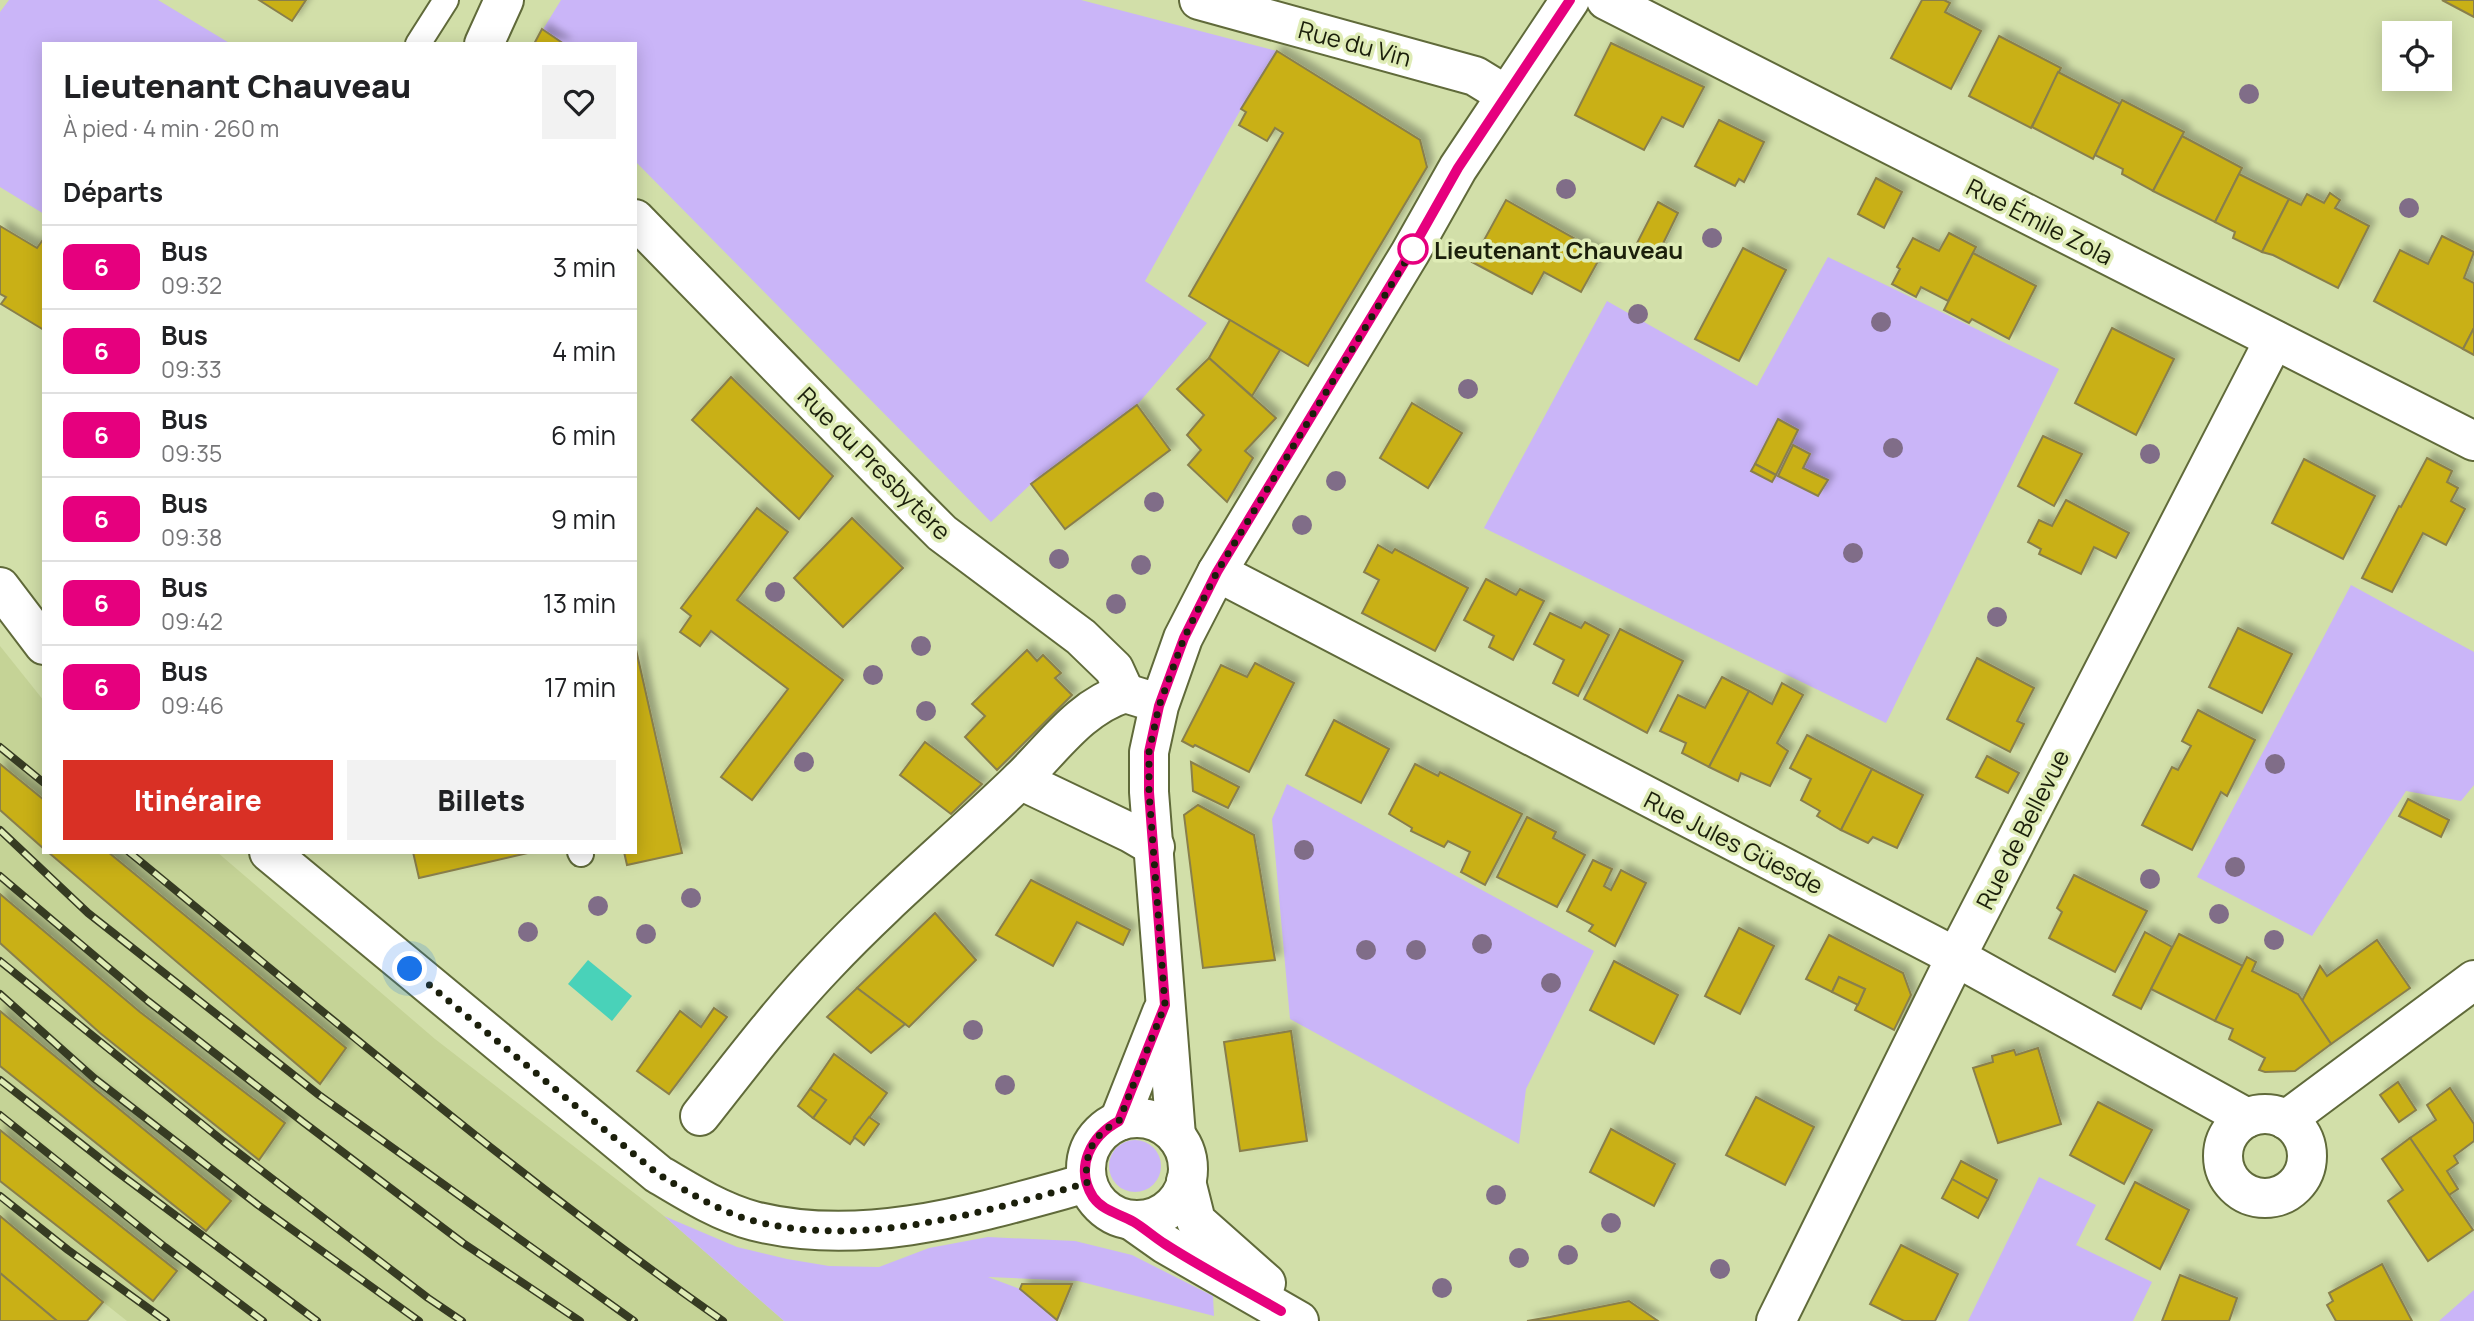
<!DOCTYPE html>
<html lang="fr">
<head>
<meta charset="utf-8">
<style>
  body { margin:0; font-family:Manrope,sans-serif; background:#f2f2f2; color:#202124; height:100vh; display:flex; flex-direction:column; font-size:26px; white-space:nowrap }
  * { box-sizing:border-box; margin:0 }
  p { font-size:23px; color:#757577 }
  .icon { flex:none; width:38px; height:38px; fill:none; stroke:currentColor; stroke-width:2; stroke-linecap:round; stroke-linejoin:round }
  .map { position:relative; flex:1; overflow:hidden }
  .panel { position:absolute; left:42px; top:42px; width:595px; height:812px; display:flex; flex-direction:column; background:#fff; border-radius:0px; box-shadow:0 4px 18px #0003 }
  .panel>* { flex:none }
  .badge { padding:0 14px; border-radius:10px; font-size:24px; line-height:46px }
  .controls { position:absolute; left:2382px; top:21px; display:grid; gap:14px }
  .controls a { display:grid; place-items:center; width:70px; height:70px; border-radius:0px; background:#fff; box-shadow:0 4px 18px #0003; font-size:35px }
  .you { position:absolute; width:35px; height:35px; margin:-18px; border:5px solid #fff; border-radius:50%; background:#1a73e8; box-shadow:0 0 0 10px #1a73e833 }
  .map>.badge { position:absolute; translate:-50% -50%; box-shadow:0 0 0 4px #fff }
  h2 { padding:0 21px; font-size:26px; line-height:63px }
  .round { display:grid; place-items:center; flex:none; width:74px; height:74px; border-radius:0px; background:#f2f2f2 }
  .overview { display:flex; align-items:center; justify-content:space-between; height:119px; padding:0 21px }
  h1 { font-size:33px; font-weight:800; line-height:52px }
  .action { display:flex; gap:14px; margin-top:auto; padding:14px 21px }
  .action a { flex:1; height:80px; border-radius:0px; background:#d93025; color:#fff; font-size:28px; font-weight:800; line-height:80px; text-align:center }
  .action a+a { background:#f2f2f2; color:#202124 }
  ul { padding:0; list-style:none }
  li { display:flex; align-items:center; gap:21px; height:84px; padding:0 21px; border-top:2px solid #e0e0e0 }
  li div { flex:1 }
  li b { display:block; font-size:26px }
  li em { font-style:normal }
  li .badge { min-width:77px; font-weight:700; text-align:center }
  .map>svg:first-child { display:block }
  .built { fill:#c5d396 }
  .green { fill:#cab5f8 }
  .water { fill:#49d2b9 }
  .building { fill:#c9b014; stroke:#897f4c; stroke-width:2; filter:url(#shadow) }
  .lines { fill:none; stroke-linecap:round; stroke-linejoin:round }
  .lane-casing { stroke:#606a3a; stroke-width:28 }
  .street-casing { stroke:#606a3a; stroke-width:42 }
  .secondary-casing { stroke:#606a3a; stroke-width:42 }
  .lane { stroke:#fff; stroke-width:24 }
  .street { stroke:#fff; stroke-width:38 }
  .secondary { stroke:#fff; stroke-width:38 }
  .rail-casing { stroke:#363b22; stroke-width:8 }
  .rail { stroke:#dfecb6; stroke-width:5; stroke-dasharray:16; stroke-linecap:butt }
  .tree { fill:#806d88 }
  .line-casing { stroke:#fff; stroke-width:16 }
  .line { stroke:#e6007e; stroke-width:10 }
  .walk { stroke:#1b1f0b; stroke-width:7; stroke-dasharray:0 12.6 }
  .stop-dot { fill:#fff; stroke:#e6007e; stroke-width:3.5 }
  .labels { text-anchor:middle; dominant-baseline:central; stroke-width:7; stroke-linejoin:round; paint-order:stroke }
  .street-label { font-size:24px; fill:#1b1f0b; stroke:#dfecb6 }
  .stop-label { font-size:24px; font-weight:bold; fill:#1b1f0b; stroke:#dfecb6; text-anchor:start }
</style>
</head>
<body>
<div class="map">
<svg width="2474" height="1321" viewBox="0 0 2474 1321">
  <defs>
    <filter id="shadow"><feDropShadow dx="6" dy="-6" stdDeviation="3.5" flood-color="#0004"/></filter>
  </defs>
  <rect width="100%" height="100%" fill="#d2dfa9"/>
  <!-- built -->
  <path class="built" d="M0,646L44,701V852H217L435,1039L664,1216L784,1321H127L103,1302L87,1321H0Z"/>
  <!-- green -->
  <g class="green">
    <path d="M9,0H158L231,44H44V214L0,187V12Z"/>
    <path d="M561,0H1081L1277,51L1241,109L1145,281L1207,323L1137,405L1031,484L991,522L635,161V44H534Z"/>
    <path d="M1828,257L2059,369L1886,723L1484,528L1607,301L1757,386Z"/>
    <path d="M2351,585L2474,652V785L2461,801L2406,791L2312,936L2197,877Z"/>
    <path d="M1287,784L1594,951L1526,1089L1519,1144L1290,1019L1272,819Z"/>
    <circle cx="1135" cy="1166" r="26"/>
    <path d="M2039,1177L2096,1205L2076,1245L2152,1282L2133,1321H1968Z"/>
    <path d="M664,1216L737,1247L787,1259L829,1266L879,1267L929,1248L988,1237L1075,1241L1132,1255L1213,1296L1214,1316L1078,1281L988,1277L1020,1289L1058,1321H784Z"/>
    <path d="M2474,1290V1321H2439Z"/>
  </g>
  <!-- water -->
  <path class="water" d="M588,960L632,996L612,1021L568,984Z"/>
  <!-- building -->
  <g class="building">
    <path d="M259,0H306L292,21Z"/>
    <path d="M1922,0H1944L1950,3L1945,12L1981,31L1951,89L1891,58Z"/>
    <path d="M2442,0H2474V17Z"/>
    <path d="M542,29L564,44H534Z"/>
    <path d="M1999,36L2061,68L2031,128L1969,96Z"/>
    <path d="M1611,43L1704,87L1683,127L1662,117L1644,150L1575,115Z"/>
    <path d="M1277,51L1420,140L1427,167L1308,366L1189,296L1283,133L1275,128L1267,141L1239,125L1246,112L1241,109Z"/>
    <path d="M2058,72L2120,104L2093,159L2032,127Z"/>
    <path d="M2122,100L2184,132L2153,191L2122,174L2123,169L2095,155Z"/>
    <path d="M1719,120L1764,142L1744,182L1739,179L1735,186L1695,166Z"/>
    <path d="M2182,136L2242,168L2215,222L2153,191Z"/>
    <path d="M2239,174L2289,199L2262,252L2233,238L2235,232L2215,222Z"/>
    <path d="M1876,178L1902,192L1884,228L1858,214Z"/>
    <path d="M2330,193L2340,200L2335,208L2369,226L2338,288L2273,255L2262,252L2289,199L2301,205L2307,194L2324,203Z"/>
    <path d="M1506,200L1602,254L1581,292L1544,272L1532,294L1472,262Z"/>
    <path d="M1658,202L1678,213L1655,260L1634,249Z"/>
    <path d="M0,226L37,248L42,241L44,243V330L1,304L6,297L0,294Z"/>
    <path d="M1949,233L1976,247L1948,301L1921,287L1916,297L1892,284L1900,269L1897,267L1913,238L1939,251Z"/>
    <path d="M2442,236L2474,252L2464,278L2474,283V328L2463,349L2374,301L2400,250L2428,264Z"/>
    <path d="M1743,248L1786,270L1739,361L1695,339Z"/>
    <path d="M1973,253L2036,286L2009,339L1972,319L1969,323L1944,310Z"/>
    <path d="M1230,320L1280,350L1252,396L1209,358Z"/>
    <path d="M2112,328L2174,359L2136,435L2075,403Z"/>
    <path d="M2474,328V355L2463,349Z"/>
    <path d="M1209,358L1276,418L1245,451L1253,458L1227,502L1188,465L1201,450L1187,435L1204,415L1177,389Z"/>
    <path d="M731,377L833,476L799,519L692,420Z"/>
    <path d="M1412,403L1462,433L1428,488L1380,458Z"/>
    <path d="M1137,405L1170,450L1065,529L1031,484Z"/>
    <path d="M1778,419L1798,430L1776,475L1755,464Z"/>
    <path d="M2043,436L2082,454L2054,506L2018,486Z"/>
    <path d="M1793,445L1810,454L1803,468L1828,480L1818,496L1778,476Z"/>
    <path d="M2427,458L2452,471L2447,482L2458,488L2451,501L2465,509L2446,545L2423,533L2392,592L2362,578L2399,506L2401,507Z"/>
    <path d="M2304,459L2375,496L2343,559L2272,523Z"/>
    <path d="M1755,464L1776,475L1772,482L1751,471Z"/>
    <path d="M2066,500L2129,533L2116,558L2094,547L2081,574L2039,554L2041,549L2028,542L2039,520L2052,526Z"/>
    <path d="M757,508L788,532L737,600L843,680L752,800L721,777L788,689L711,631L700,646L680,632L691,616L681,608Z"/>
    <path d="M852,518L903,568L843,627L794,578Z"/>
    <path d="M1378,545L1392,553L1395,549L1468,588L1435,651L1362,613L1379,580L1364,572Z"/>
    <path d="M1486,579L1516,595L1520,589L1544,601L1513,660L1489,647L1494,636L1464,620Z"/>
    <path d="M1550,613L1581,628L1585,622L1609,635L1578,696L1553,683L1564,660L1534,644Z"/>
    <path d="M2238,628L2292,654L2262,713L2209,687Z"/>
    <path d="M1620,629L1683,661L1647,733L1584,699Z"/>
    <path d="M635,645L682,853L627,865L624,852H635Z"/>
    <path d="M1027,650L1037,661L1043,655L1061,673L1055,678L1072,695L997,770L965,737L985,716L972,704Z"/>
    <path d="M1977,658L2034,688L2017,721L2024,724L2010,752L1947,719Z"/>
    <path d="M1255,663L1294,683L1249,772L1195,745L1193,747L1182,741L1221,665L1247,677Z"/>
    <path d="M1722,677L1749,691L1709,767L1682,753L1686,743L1660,731L1678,695L1705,708Z"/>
    <path d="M1782,683L1803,695L1777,743L1788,751L1770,786L1741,773L1738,781L1709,767L1749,691L1772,704Z"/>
    <path d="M2198,710L2255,740L2227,796L2221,792L2192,850L2142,825L2172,767L2178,770L2191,746L2182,741Z"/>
    <path d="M1334,720L1389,749L1361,803L1306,775Z"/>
    <path d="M1807,735L1872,769L1841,830L1817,816L1820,811L1801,800L1811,779L1790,768Z"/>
    <path d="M925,742L982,784L951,814L900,775Z"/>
    <path d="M1987,756L2019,773L2008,793L1976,777Z"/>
    <path d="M1191,762L1239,787L1228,808L1193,791Z"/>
    <path d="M0,764L44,800V849L0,810Z"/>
    <path d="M1415,764L1438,776L1440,772L1522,814L1485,885L1461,872L1470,852L1448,841L1444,847L1411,831L1412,828L1389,814Z"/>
    <path d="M1872,769L1923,795L1897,848L1873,837L1868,843L1841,830Z"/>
    <path d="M2408,799L2449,820L2441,837L2399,816Z"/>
    <path d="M1198,805L1254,835L1275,960L1203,968L1184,815Z"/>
    <path d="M1527,817L1556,832L1553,838L1585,855L1557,907L1497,877Z"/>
    <path d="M48,852H108L346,1048L320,1084Z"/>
    <path d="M413,852H532L419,878Z"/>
    <path d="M1593,860L1612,869L1604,886L1611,890L1621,870L1646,883L1615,946L1589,931L1593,925L1567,911Z"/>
    <path d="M2074,875L2147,911L2115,972L2049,938L2062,912L2057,908Z"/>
    <path d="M1031,880L1130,930L1123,945L1077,922L1053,966L996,935Z"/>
    <path d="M0,894L140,1012L285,1123L259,1160L100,1033L0,943Z"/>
    <path d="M935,913L976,960L909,1027L857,988Z"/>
    <path d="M1739,928L1774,946L1740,1014L1705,996Z"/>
    <path d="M2145,932L2172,947L2141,1009L2113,995Z"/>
    <path d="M2179,934L2243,966L2215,1021L2151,989Z"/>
    <path d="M1829,935L1903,973L1911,995L1894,1030L1855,1010L1865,989L1839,977L1832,992L1806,979Z"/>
    <path d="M2377,940L2410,988L2331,1044L2302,1001L2320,966L2327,976Z"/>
    <path d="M2247,957L2256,962L2252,971L2298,994L2331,1044L2295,1071L2265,1072L2259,1070L2265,1058L2229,1039L2233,1029L2215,1021Z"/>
    <path d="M1614,961L1678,995L1654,1044L1590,1010Z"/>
    <path d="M1839,977L1865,989L1858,1005L1832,992Z"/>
    <path d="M857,988L905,1024L871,1053L827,1017Z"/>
    <path d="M714,1008L727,1017L669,1094L637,1071L680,1011L701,1027Z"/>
    <path d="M0,1011L231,1201L206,1231L0,1066Z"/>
    <path d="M1291,1031L1307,1141L1240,1151L1224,1042Z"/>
    <path d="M2038,1048L2061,1124L1998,1143L1973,1068L1993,1062L1992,1056L2014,1050L2016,1055Z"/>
    <path d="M834,1054L887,1093L850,1144L813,1118L826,1100L810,1089Z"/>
    <path d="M2398,1082L2416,1110L2399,1122L2380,1095Z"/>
    <path d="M2450,1088L2474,1124V1141L2454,1156L2458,1163L2447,1171L2458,1189L2449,1195L2410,1138L2436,1120L2427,1105Z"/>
    <path d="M810,1089L826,1100L813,1118L798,1106Z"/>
    <path d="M1756,1097L1814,1127L1785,1185L1726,1155Z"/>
    <path d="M2098,1102L2152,1130L2124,1184L2070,1155Z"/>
    <path d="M869,1117L879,1124L864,1145L854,1137Z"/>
    <path d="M1611,1129L1675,1164L1654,1206L1590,1172Z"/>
    <path d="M0,1130L177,1271L153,1301L0,1181Z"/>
    <path d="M2410,1138L2473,1230L2428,1261L2388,1201L2403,1190L2382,1159Z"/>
    <path d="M1961,1161L1997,1180L1988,1199L1952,1179Z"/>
    <path d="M1952,1179L1988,1199L1978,1218L1942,1198Z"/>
    <path d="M2135,1182L2189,1210L2160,1269L2106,1239Z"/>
    <path d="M0,1216L103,1302L87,1321H57L0,1273Z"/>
    <path d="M1901,1245L1958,1274L1935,1321H1904L1870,1304Z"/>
    <path d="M2382,1264L2412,1321H2336L2327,1305L2333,1301L2329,1293Z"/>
    <path d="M0,1273L25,1294L57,1321H0Z"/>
    <path d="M2180,1275L2237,1298L2229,1321H2162Z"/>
    <path d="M1022,1284H1072L1057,1320L1020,1289Z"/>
    <path d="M1629,1301L1658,1321H1527L1550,1317Z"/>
  </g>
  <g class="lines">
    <defs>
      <g id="lane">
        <path d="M418,44L446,0"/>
        <path d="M580,852L581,854"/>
      </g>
      <g id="street">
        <path d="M1199,0L1475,76L1506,95"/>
        <path d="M1606,0L2474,441"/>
        <path d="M484,44L504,0"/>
        <path d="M635,219L915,506L942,533L1081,637L1114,669L1125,693"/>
        <path d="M1217,572L1956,957L2247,1118"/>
        <path d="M0,587L44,645"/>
        <path d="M1020,780L1131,833L1155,847"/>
        <path d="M269,852L658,1174C688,1192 720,1212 754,1221C865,1249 981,1212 1087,1183"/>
        <circle cx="2265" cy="1156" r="42"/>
        <path d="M700,1116C741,1064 781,1011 826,964C887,899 956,842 1020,780C1053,748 1080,707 1125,693L1148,700"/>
        <path d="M2286,1120L2474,980"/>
        <path d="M1776,1321L1956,957L2274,340"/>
      </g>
      <g id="secondary">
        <circle cx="1137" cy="1169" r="51"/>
        <path d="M1119,1121L1162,1012"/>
        <path d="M1176,1136L1149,792V752L1159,706L1183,638L1217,572L1410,253L1458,168L1570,0"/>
        <path d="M1186,1181L1196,1221L1266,1283"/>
        <path d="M1131,1220L1165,1244L1299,1321"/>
      </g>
    </defs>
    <!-- lane casing -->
    <use href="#lane" class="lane-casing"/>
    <!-- street casing -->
    <use href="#street" class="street-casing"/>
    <!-- secondary casing -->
    <use href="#secondary" class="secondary-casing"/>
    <!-- lane -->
    <use href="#lane" class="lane"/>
    <!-- street -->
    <use href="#street" class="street"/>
    <!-- secondary -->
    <use href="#secondary" class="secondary"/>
    <defs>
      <g id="rail">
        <path d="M0,747L44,783"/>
        <path d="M0,830L88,913L319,1095L634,1321"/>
        <path d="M129,852C324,1012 516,1176 723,1321"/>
        <path d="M0,876L148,1001L303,1122L463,1243L580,1321"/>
        <path d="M0,961L223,1141L428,1298L462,1321"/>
        <path d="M0,994L94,1078L258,1205L419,1321"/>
        <path d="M0,1080L116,1171L317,1321"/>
        <path d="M0,1115L165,1247L263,1321"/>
        <path d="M0,1196L68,1250L166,1321"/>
      </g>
    </defs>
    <!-- rail casing -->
    <use href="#rail" class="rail-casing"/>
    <!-- rail -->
    <use href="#rail" class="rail"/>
  </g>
  <!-- trees -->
  <g class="tree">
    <circle cx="2249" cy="94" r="10"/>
    <circle cx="1566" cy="189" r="10"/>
    <circle cx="2409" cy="208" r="10"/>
    <circle cx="1712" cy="238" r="10"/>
    <circle cx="1638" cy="314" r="10"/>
    <circle cx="1881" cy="322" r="10"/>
    <circle cx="1468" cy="389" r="10"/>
    <circle cx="1893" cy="448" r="10"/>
    <circle cx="2150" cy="454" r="10"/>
    <circle cx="1336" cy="481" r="10"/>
    <circle cx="1154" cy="502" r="10"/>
    <circle cx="1302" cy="525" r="10"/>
    <circle cx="1853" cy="553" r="10"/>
    <circle cx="1059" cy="559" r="10"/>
    <circle cx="1141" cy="565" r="10"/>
    <circle cx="775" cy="592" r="10"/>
    <circle cx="1116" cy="604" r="10"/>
    <circle cx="1997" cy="617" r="10"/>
    <circle cx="921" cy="646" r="10"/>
    <circle cx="873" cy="675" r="10"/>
    <circle cx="926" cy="711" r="10"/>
    <circle cx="804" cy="762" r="10"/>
    <circle cx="2275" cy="764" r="10"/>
    <circle cx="1304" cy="850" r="10"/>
    <circle cx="2235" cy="867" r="10"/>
    <circle cx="2150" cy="879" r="10"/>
    <circle cx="691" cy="898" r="10"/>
    <circle cx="598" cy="906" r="10"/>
    <circle cx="2219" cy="914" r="10"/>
    <circle cx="528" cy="932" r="10"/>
    <circle cx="646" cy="934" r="10"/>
    <circle cx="2274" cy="940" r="10"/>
    <circle cx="1482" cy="944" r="10"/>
    <circle cx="1366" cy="950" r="10"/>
    <circle cx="1416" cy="950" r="10"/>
    <circle cx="1551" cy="983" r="10"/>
    <circle cx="973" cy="1030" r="10"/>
    <circle cx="1005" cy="1085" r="10"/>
    <circle cx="1496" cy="1195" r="10"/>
    <circle cx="1611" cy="1223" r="10"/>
    <circle cx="1568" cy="1255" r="10"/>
    <circle cx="1519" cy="1258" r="10"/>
    <circle cx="1720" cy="1269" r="10"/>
    <circle cx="1442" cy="1288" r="10"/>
  </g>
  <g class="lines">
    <defs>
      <path id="line" d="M1281,1311C1243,1289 1202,1268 1165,1244C1154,1237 1144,1228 1134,1222C1119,1213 1104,1212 1093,1197C1074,1167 1091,1136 1119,1121L1165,1005L1149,792V752L1159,706L1184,638L1217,572L1410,253L1458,168L1570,0"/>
    </defs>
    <!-- line casing -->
    <use href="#line" class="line-casing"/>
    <!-- line -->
    <use href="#line" class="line"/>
    <!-- walk -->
    <path class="walk" d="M410,969L658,1174C688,1192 720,1212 754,1221C863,1249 983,1212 1087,1183C1084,1154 1092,1135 1119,1121L1165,1005L1149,792V752L1159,706L1184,638L1217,572L1413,249"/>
  </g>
  <!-- markers -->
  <circle class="stop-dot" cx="1413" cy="249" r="14"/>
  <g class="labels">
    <!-- street labels -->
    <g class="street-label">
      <text transform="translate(1355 43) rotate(15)">Rue du Vin</text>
      <text transform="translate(2040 221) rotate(27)">Rue Émile Zola</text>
      <text transform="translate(875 463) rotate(45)">Rue du Presbytère</text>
      <text transform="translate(2022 829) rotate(-63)">Rue de Bellevue</text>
      <text transform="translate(1734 842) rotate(27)">Rue Jules Güesde</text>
    </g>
    <!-- stop labels -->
    <g class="stop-label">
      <text x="1434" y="249">Lieutenant Chauveau</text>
    </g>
  </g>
</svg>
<div class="controls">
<a><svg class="icon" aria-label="locate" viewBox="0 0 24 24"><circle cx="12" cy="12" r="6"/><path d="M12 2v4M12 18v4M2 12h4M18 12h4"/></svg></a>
</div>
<div class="you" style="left:410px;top:969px"></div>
<section class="panel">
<div class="overview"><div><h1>Lieutenant Chauveau</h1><p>À pied · 4 min · 260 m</p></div><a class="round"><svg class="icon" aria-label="heart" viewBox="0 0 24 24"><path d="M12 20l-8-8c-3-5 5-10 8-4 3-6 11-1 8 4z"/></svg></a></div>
<h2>Départs</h2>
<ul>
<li><span class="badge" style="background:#e6007e;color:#fff">6</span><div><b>Bus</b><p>09:32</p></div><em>3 min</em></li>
<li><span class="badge" style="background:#e6007e;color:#fff">6</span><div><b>Bus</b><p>09:33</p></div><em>4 min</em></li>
<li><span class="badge" style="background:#e6007e;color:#fff">6</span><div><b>Bus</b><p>09:35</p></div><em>6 min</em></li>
<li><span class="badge" style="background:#e6007e;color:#fff">6</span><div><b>Bus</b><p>09:38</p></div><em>9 min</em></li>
<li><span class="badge" style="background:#e6007e;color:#fff">6</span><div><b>Bus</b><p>09:42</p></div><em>13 min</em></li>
<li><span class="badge" style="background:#e6007e;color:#fff">6</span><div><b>Bus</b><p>09:46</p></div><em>17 min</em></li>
</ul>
<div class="action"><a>Itinéraire</a><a>Billets</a></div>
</section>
</div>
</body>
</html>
